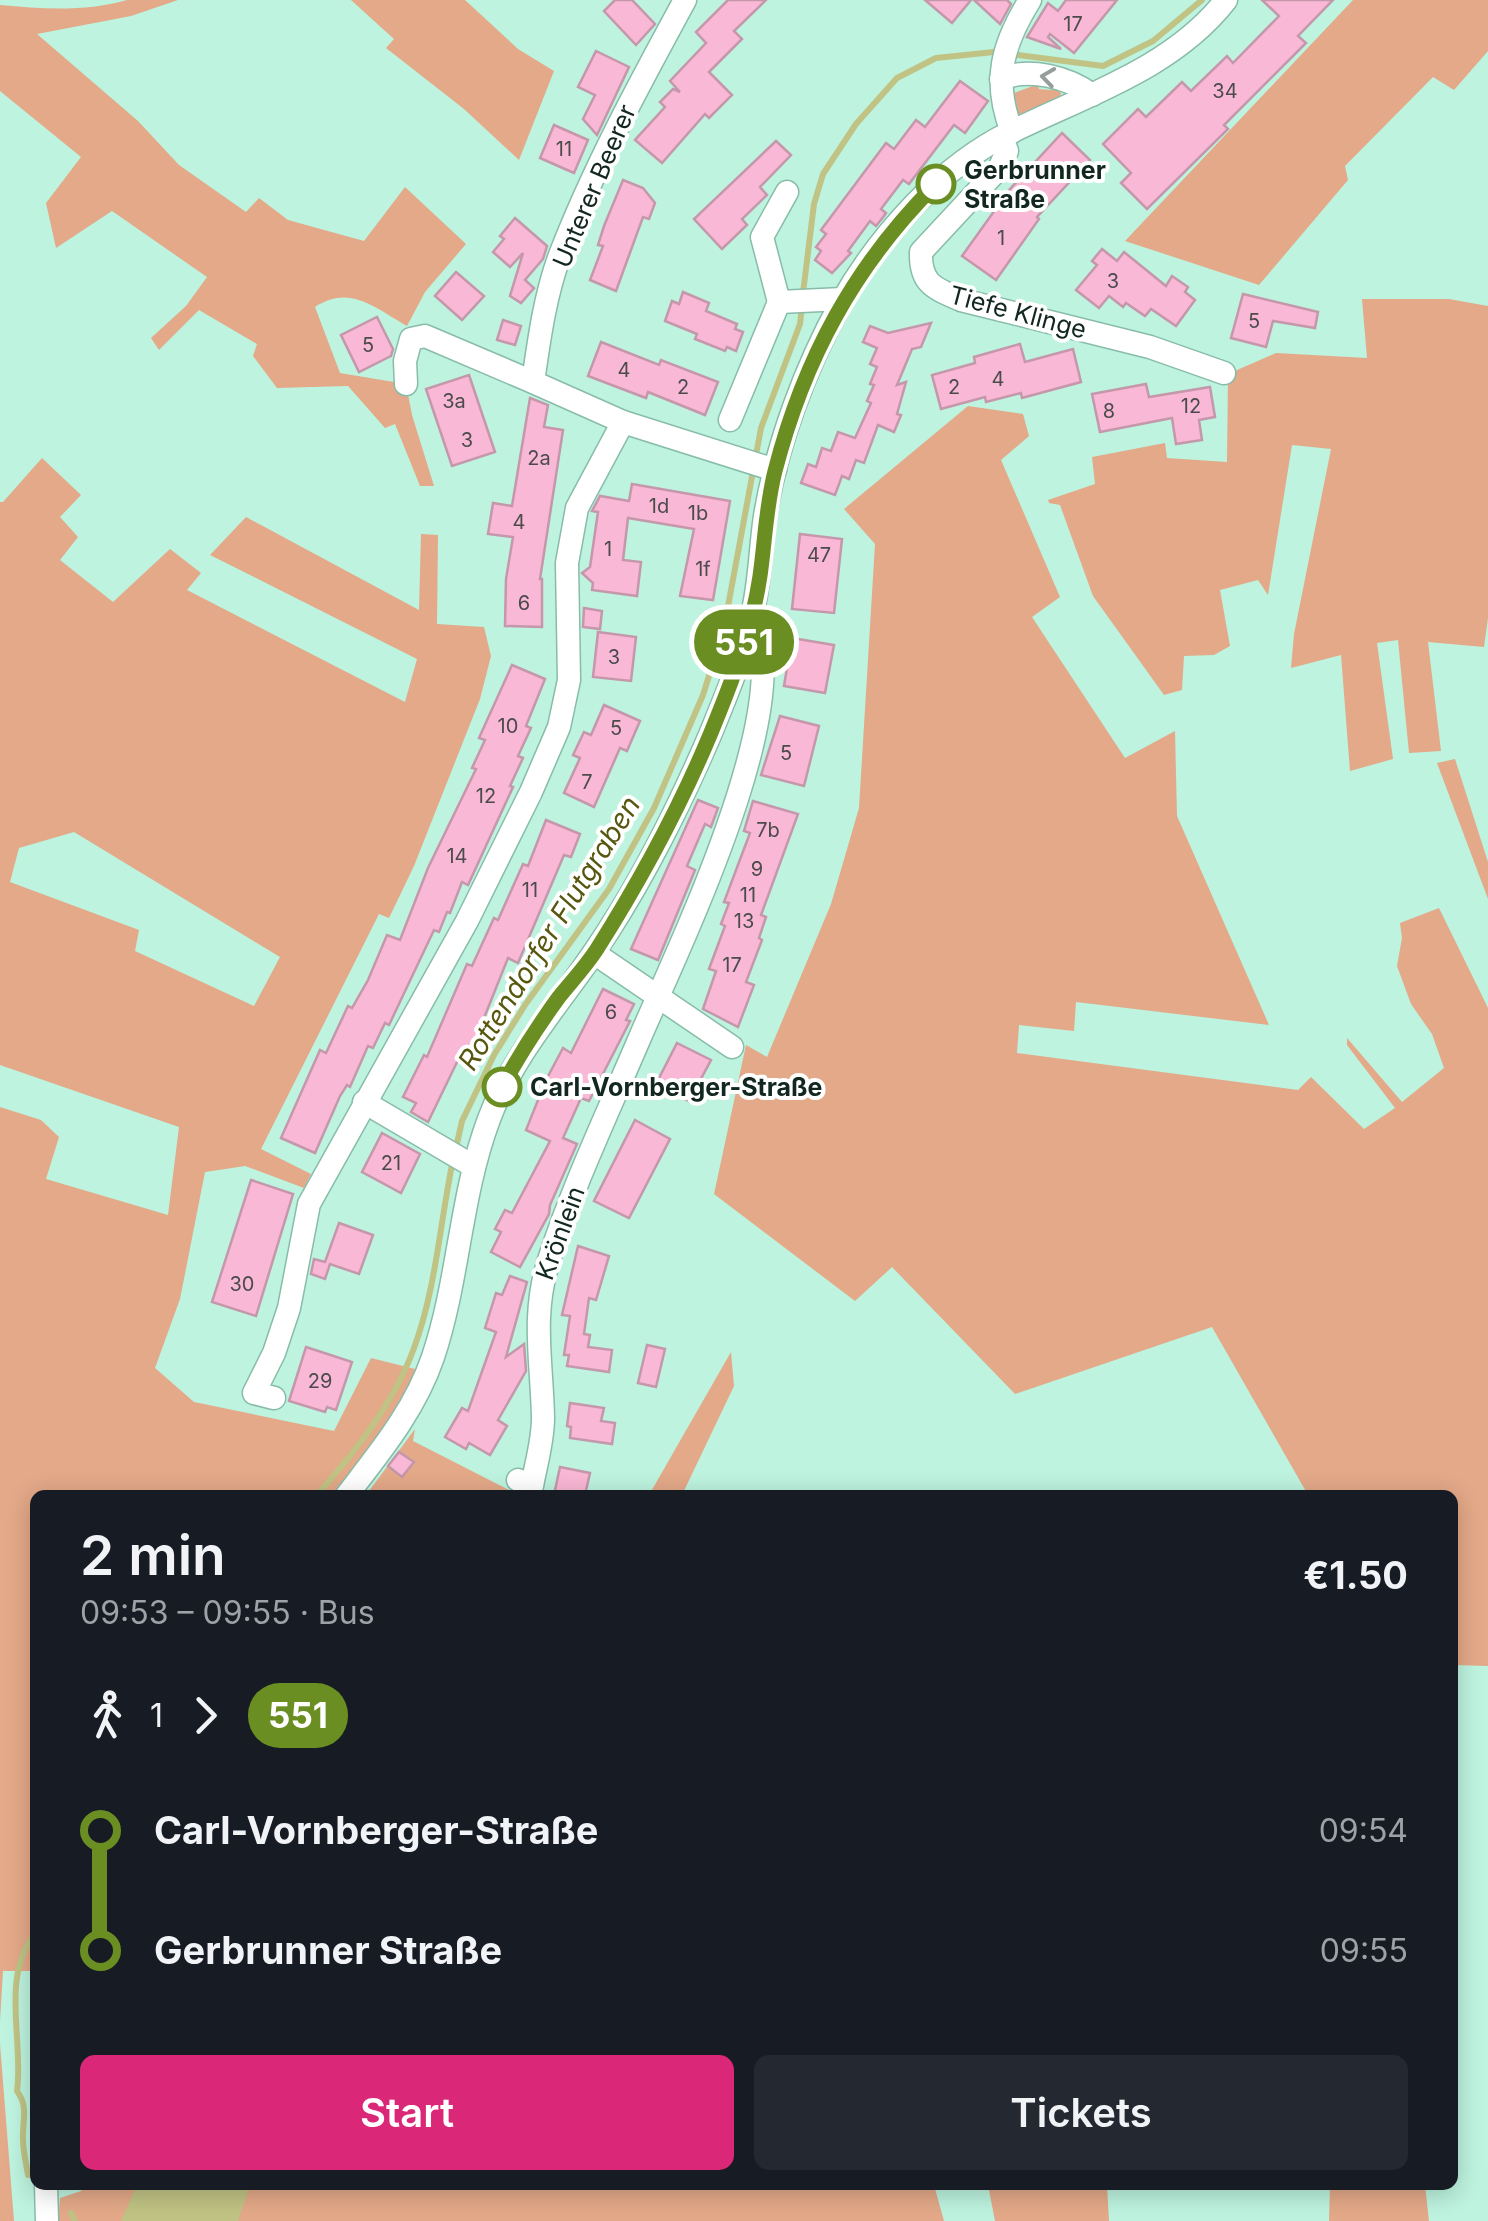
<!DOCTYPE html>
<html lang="en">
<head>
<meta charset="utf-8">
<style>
  body { margin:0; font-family:Inter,sans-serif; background:#242831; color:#f1f3f6; height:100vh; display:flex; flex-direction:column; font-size:38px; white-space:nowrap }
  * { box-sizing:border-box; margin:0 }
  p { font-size:32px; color:#9ea1a6 }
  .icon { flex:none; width:55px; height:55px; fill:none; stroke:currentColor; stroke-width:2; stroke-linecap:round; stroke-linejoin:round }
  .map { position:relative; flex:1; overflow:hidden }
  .drawer { position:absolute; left:30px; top:1490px; width:1428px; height:700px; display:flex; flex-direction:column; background:#171b24; border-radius:15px; box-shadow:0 5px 25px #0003 }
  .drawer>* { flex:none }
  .badge { padding:0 20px; border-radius:32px; font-size:35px; line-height:65px }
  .map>.badge { position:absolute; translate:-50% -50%; box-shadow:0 0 0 5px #fff }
  .legs { display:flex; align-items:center; gap:15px; height:110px; padding:0 50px; font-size:32px }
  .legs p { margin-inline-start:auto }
  .headline { display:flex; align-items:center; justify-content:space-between; height:170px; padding:0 50px }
  h1 { font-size:55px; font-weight:600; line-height:75px }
  .cta { display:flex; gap:20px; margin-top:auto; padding:20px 50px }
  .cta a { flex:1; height:115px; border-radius:15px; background:#db2777; color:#fff; font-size:40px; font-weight:600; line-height:115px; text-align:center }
  .cta a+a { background:#242831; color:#f1f3f6 }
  ul { padding:0 50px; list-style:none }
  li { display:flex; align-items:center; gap:35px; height:120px; font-size:38px }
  li i { display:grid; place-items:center; width:15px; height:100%; margin:0 12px; background:currentColor }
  li i::after { content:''; width:25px; height:25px; margin:-12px; border:8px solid; border-radius:50%; background:#171b24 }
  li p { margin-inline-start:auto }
  li:first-child i { background:linear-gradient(#0000 50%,currentColor 0) }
  li:last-child i { background:linear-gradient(currentColor 50%,#0000 0) }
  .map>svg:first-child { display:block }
  .green { fill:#e3a988; fill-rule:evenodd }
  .water { fill:#c0c384 }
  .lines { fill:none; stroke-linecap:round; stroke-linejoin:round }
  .stream { stroke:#c0c384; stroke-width:6 }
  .building { fill:#f9b8d5; stroke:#c597ab; stroke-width:2.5 }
  .minor-casing { stroke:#88bca9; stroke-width:25 }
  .minor { stroke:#fff; stroke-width:22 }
  .oneway { stroke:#949e9a }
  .line-1-casing { stroke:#fff; stroke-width:22 }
  .line-1 { stroke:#6b8e23; stroke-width:15 }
  .stop-1-dot { fill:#fff; stroke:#6b8e23; stroke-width:5 }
  .labels { text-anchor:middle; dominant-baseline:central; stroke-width:8; stroke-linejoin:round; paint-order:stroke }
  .number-label { font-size:20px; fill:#4b4b4c }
  .stop-label { font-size:25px; font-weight:bold; fill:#11271f; stroke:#fff; text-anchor:start }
  .street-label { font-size:25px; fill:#11271f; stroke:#fff }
  .water-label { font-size:28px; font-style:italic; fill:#57580e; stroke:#fff }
</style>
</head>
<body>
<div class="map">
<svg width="1488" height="2221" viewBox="0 0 1488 2221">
  <rect width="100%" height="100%" fill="#bdf3df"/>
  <!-- green -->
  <g class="green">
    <path d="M127,0H178L131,16L37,34L138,121L179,165L246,212L259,198L288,220L364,241L405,187L466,244L425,292L407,326C375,308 350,284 315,307L340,373L406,384L412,415L434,486H420L395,424L385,428L348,386L277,388L253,356L257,344L199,310L159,350L151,338L186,306L207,277L112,211L56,248L46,203L81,157L0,91V5C43,9 85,12 127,0Z"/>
    <path d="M351,0H465L518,49L554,71L519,160L464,109L386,48L394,39Z"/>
    <path d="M1353,0H1488V51L1454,90L1433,77L1345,166L1348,180L1259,285L1125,241Z"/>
    <path d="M1038,84L1039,89L1051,90L1053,87L1061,93L1060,100L1018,116L1014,93Z"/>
    <path d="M1362,299H1449L1488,306V618L1484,647L1428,642L1441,751L1409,753L1398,640L1377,643L1393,759L1350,771L1341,655L1291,668L1294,634L1331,449L1292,445L1268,595L1258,580L1220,590L1230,646L1214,655L1184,656L1182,690L1164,695L1093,596L1060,505L1049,503L1048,500L1095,484L1092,457L1165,443L1167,458L1227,462L1228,374L1276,353L1367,358Z"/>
    <path d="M968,406L1023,414L1029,436L1001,460L1060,597L1032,617L1125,758L1175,731L1177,816L1269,1025L1076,1002L1074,1031L1019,1025L1017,1053L1298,1090L1311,1077L1364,1129L1395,1108L1347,1045V1038L1402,1102L1444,1068L1432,1034L1411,1004L1397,966L1402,938L1400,923L1439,908L1488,1008V1666L1453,1665L1452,1495H1308L1212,1327L1015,1394L892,1267L855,1301L714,1194L746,1045L767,1057L831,904L859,808L875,544L844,509Z"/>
    <path d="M42,458L81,495L60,517L78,537L60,560L113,602L170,549L201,573L187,590L405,702L417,659L210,555L246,517L419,610L421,534L438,535L437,624L484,627L491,656L480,699L414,866L389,918L379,914L261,1149L311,1174L304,1188L245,1166L205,1172L180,1299L155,1368L194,1402L334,1431L371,1358L423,1371L386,1432L333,1495H35V1964L33,1971H3L0,2021V1107L41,1120L59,1137L46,1179L168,1215L179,1127L0,1065V502H3ZM74,832L280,957L254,1006L135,951L139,930L10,882L19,848Z"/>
    <path d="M1455,759L1488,862V899L1437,763Z"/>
    <path d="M731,1352L734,1386L682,1495H649Z"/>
    <path d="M415,1429L413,1441L519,1495H366Z"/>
    <path d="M0,2044L14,2221H0Z"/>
    <path d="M86,2185H934L944,2221H58L60,2198L81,2191Z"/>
    <path d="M988,2185H1107L1109,2221H995Z"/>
    <path d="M1330,2185H1425L1429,2221H1329Z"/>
  </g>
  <!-- water -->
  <path class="water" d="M137,2185H250L238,2221H121Z"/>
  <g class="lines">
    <!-- stream -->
    <g class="stream">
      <path d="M803,293L814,204L823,174L856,124L897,78L936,58L994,52L1103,66L1153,41L1202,0"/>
      <path d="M456,1148L462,1121L494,1055L525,1005L609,889L654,808L703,695L724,628L761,428L800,324L802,306"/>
      <path d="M317,1495C355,1452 394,1403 414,1348C436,1289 440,1222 453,1160"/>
      <path d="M28,2175C26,2163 23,2151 23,2140C22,2121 29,2107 17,2091C24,2041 0,1977 35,1934"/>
      <path d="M71,2213L75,2221"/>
    </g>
  </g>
  <!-- building -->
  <g class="building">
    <path d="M615,0H632L655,24L636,45L604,11Z"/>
    <path d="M728,0H766L734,31L742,39L709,72L732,95L709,118L705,114L662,163L635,140L665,107L660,102L673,89L680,92L670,81L706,43L696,32Z"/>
    <path d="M925,0H971L952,23Z"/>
    <path d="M974,0H1007L1011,4L1000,24Z"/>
    <path d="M1066,0H1117L1074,53L1050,34L1048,37L1061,49L1027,37L1048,3L1058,11Z"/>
    <path d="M1262,0H1333L1298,36L1306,43L1224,125L1228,129L1147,209L1121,183L1131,173L1103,144L1138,109L1146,117L1182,82L1191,91L1227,56L1233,63L1279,16Z"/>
    <path d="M596,51L629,67L597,135L583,119L595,95L578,87Z"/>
    <path d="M960,81L988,101L965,133L954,125L909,184L903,180L881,209L886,213L884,216L876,226L870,221L848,251L851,253L832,273L815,260L821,251L816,247L826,234L821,230L886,143L894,149L916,120L925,127Z"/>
    <path d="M554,125L588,140L574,173L540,158Z"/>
    <path d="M1062,133L1090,160L1037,217L1039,219L996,280L962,256L1010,189Z"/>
    <path d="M776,141L791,155L760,187L767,195L742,219L747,225L722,249L694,219Z"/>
    <path d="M623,180L643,188L655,203L649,219L643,217L616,291L590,280L603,246L598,245L604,226Z"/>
    <path d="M515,218L547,246L543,259L525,280L534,288L521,303L510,296L523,253L510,267L493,252L504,239L500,236Z"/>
    <path d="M1102,249L1117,261L1124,252L1166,286L1172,276L1188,287L1185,292L1195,300L1176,326L1151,309L1145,316L1126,303L1123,307L1109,296L1099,308L1076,290L1097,265L1092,261Z"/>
    <path d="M456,272L484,296L462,320L435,296Z"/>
    <path d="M683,292L709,303L706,311L737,324L735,329L743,332L736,351L727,347L725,351L695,339L697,334L665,321L672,301L679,304Z"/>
    <path d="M1243,294L1318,312L1315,328L1273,321L1266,347L1231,338Z"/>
    <path d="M377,317L393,349L391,356L359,372L341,335Z"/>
    <path d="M503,320L521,326L515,345L497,340Z"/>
    <path d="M931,323L921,347L912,349L897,385L906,382L897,414L901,415L894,432L878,425L864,463L856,460L849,479L842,476L835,495L801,483L808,464L816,467L822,448L831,451L838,432L855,438L871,403L867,401L874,385L870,384L877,367L870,364L877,348L863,342L870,326L888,333Z"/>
    <path d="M601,342L659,365L661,360L718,382L705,415L648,392L646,398L588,376Z"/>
    <path d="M1020,344L1025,362L1073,349L1081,382L1022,398L1021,393L986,402L985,397L941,409L932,375L975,363L974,357Z"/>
    <path d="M469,375L495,452L452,466L426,389Z"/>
    <path d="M1146,384L1149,397L1210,387L1215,417L1199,420L1202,440L1176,444L1172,418L1100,432L1092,394Z"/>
    <path d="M530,398L548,405L544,427L563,430L540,579H542V627L505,626L506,579L513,537L488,534L493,503L512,506Z"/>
    <path d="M632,484L730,501L713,600L680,596L694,529L628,518L623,560L641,562L637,596L592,590L593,583L582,573L590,567L598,512L592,511L600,496L629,501Z"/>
    <path d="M800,534L842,539L834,613L792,609Z"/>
    <path d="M584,608L602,611L600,629L583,627Z"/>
    <path d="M598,632L636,637L631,681L593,677Z"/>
    <path d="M792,638L834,645L825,693L784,686Z"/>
    <path d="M512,665L545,679L526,726L531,728L518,756L523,758L510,786L513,787L468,885L462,882L450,913L447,912L439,932L434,930L389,1025L385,1023L373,1048L368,1046L350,1087L347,1085L340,1096L315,1153L281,1138L320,1050L326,1053L348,1006L352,1008L368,980L387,935L400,940L428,868L476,769L472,768L485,740L479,738Z"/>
    <path d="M604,705L640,721L627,751L620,748L594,807L564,793L580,758L573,755L584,732L591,735Z"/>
    <path d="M780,716L819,726L804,786L761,775Z"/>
    <path d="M698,800L718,808L711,827L705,824L687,866L695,870L658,960L631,949Z"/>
    <path d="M753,801L798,814L761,915L766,917L759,938L762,940L746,982L754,985L738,1027L703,1009L716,971L709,969L725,926L721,924L729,903L724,902L750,833L744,831Z"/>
    <path d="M546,820L580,834L571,857L564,855L518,963L508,958L472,1048L468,1046L462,1060L459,1058L428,1122L411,1112L416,1103L403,1097L424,1055L427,1057L467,964L472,966L494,918L498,920L523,864L528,866Z"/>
    <path d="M603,989L634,1004L626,1020L630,1021L589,1101L581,1098L563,1138L577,1144L550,1205L549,1214L520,1267L491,1252L501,1232L495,1229L505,1210L512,1213L550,1141L526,1130L546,1080L563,1048L571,1053Z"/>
    <path d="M677,1043L711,1060L689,1101L656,1084Z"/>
    <path d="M635,1120L670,1139L629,1218L594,1201Z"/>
    <path d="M382,1133L420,1154L401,1193L362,1172Z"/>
    <path d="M251,1180L293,1194L256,1316L212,1302Z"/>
    <path d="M339,1223L373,1235L359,1274L330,1264L325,1279L311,1274L314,1259L325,1262Z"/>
    <path d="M578,1246L609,1256L596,1300L589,1298L584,1334L590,1335L588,1347L612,1350L609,1372L567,1366L569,1355H564L570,1316L562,1315Z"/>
    <path d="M510,1276L527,1282L506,1357L524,1344L526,1371L498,1420L507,1426L490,1455L469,1443L466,1449L445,1437L462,1408L468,1411L496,1332L485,1328L496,1293L502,1295Z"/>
    <path d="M647,1345L665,1349L656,1387L638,1383Z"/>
    <path d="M306,1347L352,1362L336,1410L327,1407L325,1412L289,1401Z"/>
    <path d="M570,1403L604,1408L601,1421L615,1423L612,1444L570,1438L571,1427L567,1426Z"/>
    <path d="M399,1452L414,1462L402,1477L388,1466Z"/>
    <path d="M560,1467L590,1473L585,1495H554Z"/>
  </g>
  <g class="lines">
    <defs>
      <g id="minor">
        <path d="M685,0C640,83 594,167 560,255C545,295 539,340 533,382L623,422L775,470"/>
        <path d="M1001,79C1029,67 1068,77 1092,95"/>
        <path d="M1012,132C992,81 1002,45 1030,0"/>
        <path d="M1002,137L1007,151L1000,167L921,252C920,284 934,288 961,300L1150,347L1224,373"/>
        <path d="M787,192L762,237L779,302L843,299"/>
        <path d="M406,384L405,361L411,339L425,336L533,382"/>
        <path d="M730,420L779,302"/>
        <path d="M594,953L732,1047"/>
        <path d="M364,1102L473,1166"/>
        <path d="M274,1398L254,1393L274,1353L289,1308L309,1204L467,921L531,792L559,727L569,680L567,563L577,508L623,422"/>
        <path d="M518,1480L532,1486C536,1464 543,1441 543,1418C542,1362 531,1315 549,1260C573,1186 607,1114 638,1042C675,955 800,702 752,618"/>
        <path d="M347,1495C380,1452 415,1410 433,1357C459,1280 460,1196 489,1119C513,1055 557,1007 595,951C641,884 678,809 710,735C726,696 743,656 752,615C760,583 760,549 765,516C777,444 805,368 841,303C879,236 941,166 1011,132C1086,95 1173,68 1226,0"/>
        <path d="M46,2185L47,2221"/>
      </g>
    </defs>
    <!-- minor casing -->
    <use href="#minor" class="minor-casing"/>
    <!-- minor -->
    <use href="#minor" class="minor"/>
  </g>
  <!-- one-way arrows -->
  <defs><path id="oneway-chevron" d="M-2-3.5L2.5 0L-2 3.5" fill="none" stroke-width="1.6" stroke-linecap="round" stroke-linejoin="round" transform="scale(2.5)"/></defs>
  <use class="oneway" href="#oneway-chevron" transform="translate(1048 77) rotate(-172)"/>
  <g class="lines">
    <defs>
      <path id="line-1" d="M502,1087C519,1055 538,1026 559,997C572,981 586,966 597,949C640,881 679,809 710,735C731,684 752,631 760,576C765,541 766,506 775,471C804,359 854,266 936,184"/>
    </defs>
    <!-- line-1 casing -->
    <use href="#line-1" class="line-1-casing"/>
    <!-- line-1 -->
    <use href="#line-1" class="line-1"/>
  </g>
  <!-- markers -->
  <g class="stop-1-dot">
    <circle cx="936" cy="184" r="18"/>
    <circle cx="502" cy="1087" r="18"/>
  </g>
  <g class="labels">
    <!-- number labels -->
    <g class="number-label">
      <text x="1073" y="24">17</text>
      <text x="1225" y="91">34</text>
      <text x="564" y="149">11</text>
      <text x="1001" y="238">1</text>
      <text x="1113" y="281">3</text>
      <text x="1254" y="321">5</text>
      <text x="368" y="345">5</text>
      <text x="624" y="370">4</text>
      <text x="998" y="379">4</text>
      <text x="683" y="387">2</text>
      <text x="954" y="387">2</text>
      <text x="454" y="401">3a</text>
      <text x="1191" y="406">12</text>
      <text x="1109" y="411">8</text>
      <text x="467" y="440">3</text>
      <text x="539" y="458">2a</text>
      <text x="659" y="506">1d</text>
      <text x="698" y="513">1b</text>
      <text x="519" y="522">4</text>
      <text x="608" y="549">1</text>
      <text x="819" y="555">47</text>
      <text x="703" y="569">1f</text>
      <text x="524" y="603">6</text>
      <text x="614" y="657">3</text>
      <text x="508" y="726">10</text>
      <text x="616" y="728">5</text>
      <text x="786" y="753">5</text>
      <text x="587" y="782">7</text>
      <text x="486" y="796">12</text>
      <text x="768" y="830">7b</text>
      <text x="457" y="856">14</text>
      <text x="757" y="869">9</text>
      <text x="530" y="890">11</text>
      <text x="748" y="895">11</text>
      <text x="744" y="921">13</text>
      <text x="732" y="965">17</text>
      <text x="611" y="1012">6</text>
      <text x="391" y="1163">21</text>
      <text x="242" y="1284">30</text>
      <text x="320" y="1381">29</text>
    </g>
    <!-- stop labels -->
    <g class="stop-label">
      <text x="964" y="170">Gerbrunner<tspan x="964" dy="29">Straße</tspan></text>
      <text x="530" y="1087">Carl-Vornberger-Straße</text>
    </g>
    <!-- street labels -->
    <g class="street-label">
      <text transform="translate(594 186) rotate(-67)">Unterer Beerer</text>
      <text transform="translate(1018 312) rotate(15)">Tiefe Klinge</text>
      <text transform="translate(560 1233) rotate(-70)">Krönlein</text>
    </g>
    <!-- water labels -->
    <g class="water-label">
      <text transform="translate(549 933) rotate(-58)">Rottendorfer Flutgraben</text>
    </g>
  </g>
</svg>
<b class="badge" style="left:744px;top:642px;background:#6b8e23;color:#fff">551</b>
<section class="drawer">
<div class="headline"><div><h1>2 min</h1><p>09:53 – 09:55 · Bus</p></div><b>€1.50</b></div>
<div class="legs"><svg class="icon" aria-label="walk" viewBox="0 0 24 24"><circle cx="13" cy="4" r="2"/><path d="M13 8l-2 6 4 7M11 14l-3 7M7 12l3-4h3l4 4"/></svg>1<svg class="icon" aria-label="forward" viewBox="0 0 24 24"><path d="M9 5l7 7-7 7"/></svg><b class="badge" style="background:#6b8e23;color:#fff">551</b></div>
<ul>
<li><i style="color:#6b8e23"></i><b>Carl-Vornberger-Straße</b><p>09:54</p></li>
<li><i style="color:#6b8e23"></i><b>Gerbrunner Straße</b><p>09:55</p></li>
</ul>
<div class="cta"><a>Start</a><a>Tickets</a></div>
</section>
</div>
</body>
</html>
